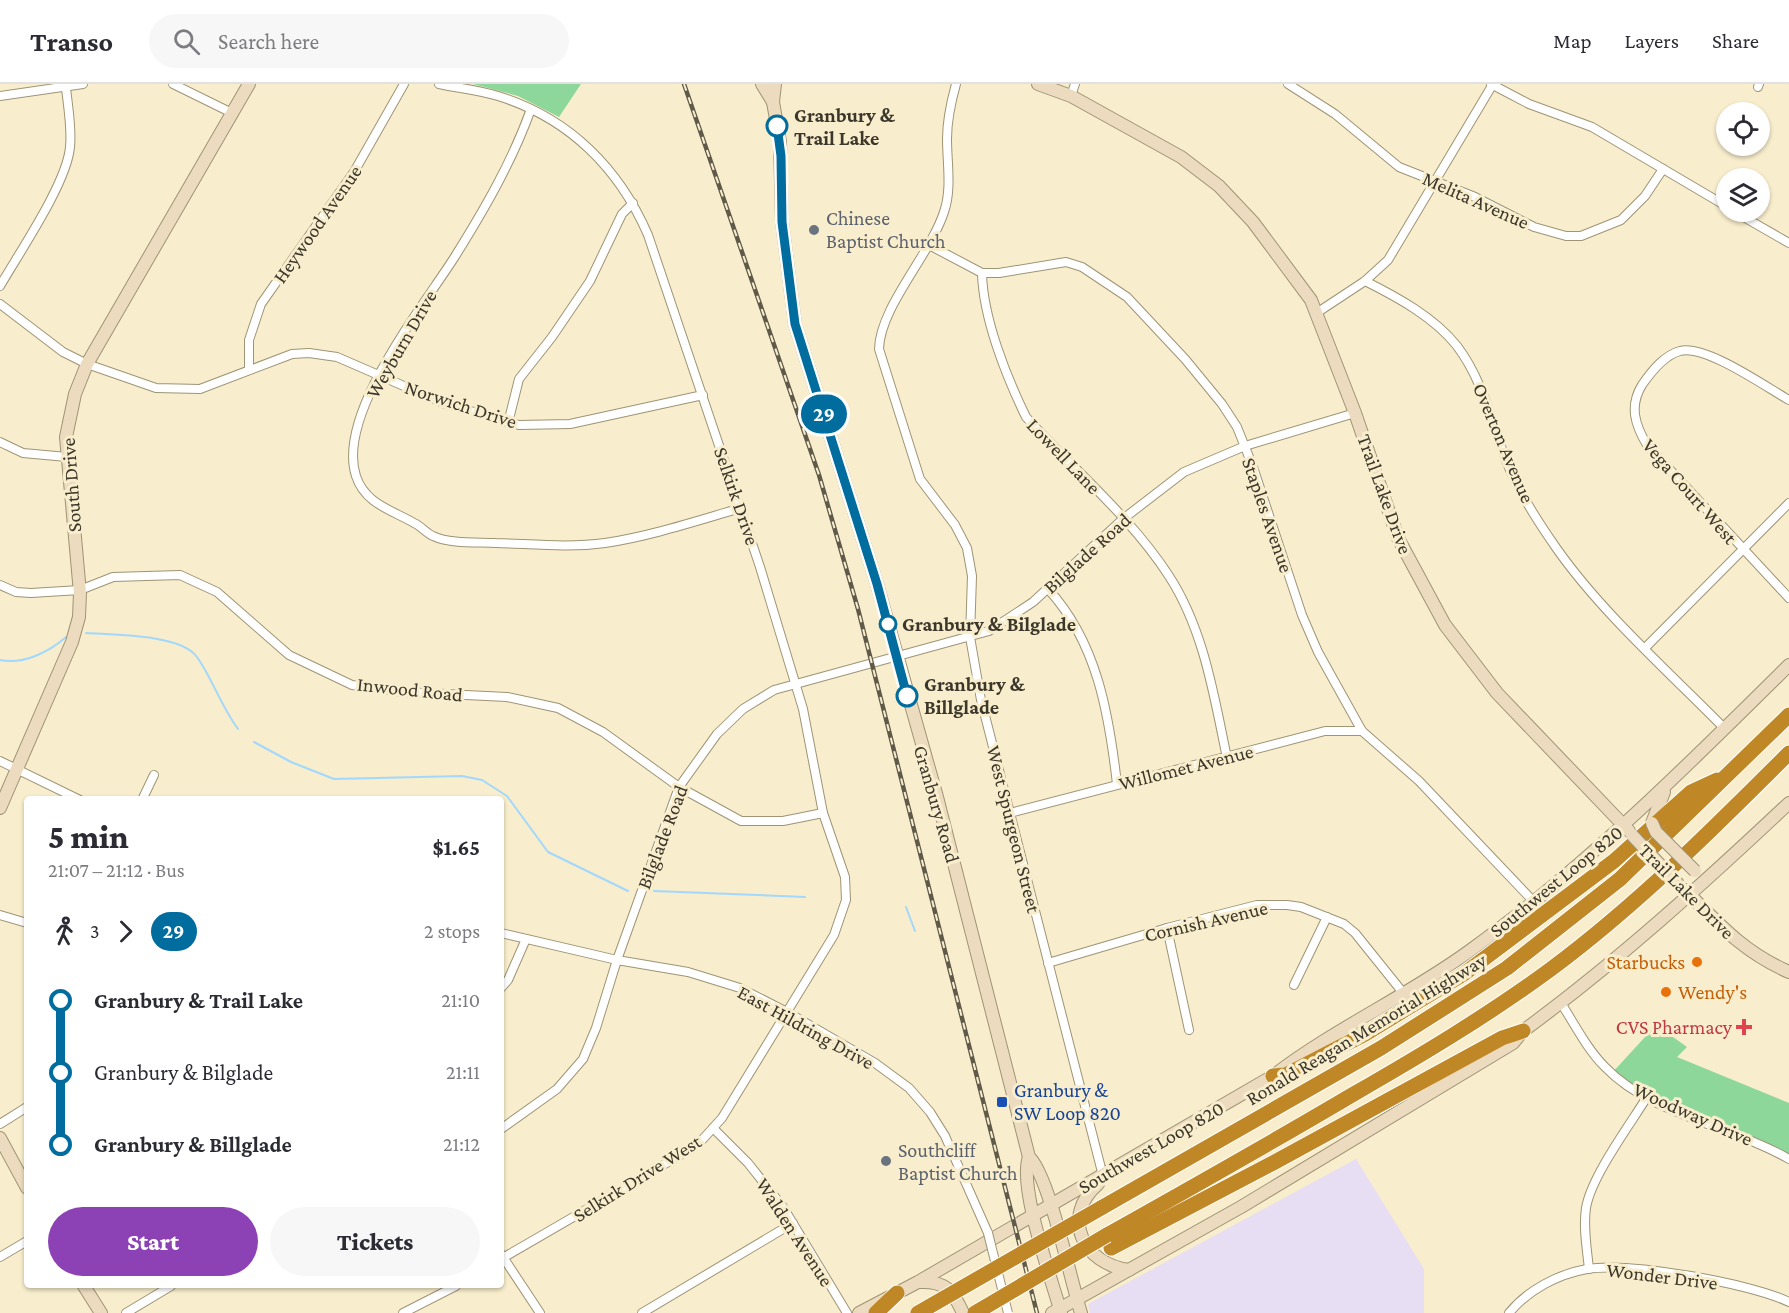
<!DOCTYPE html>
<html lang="en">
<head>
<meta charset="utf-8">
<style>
  body { margin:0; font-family:"Crimson Pro",serif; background:#f7f7f7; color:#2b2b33; height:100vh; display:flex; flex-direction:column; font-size:22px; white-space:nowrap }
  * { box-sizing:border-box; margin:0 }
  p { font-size:20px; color:#7c7c81 }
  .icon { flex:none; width:33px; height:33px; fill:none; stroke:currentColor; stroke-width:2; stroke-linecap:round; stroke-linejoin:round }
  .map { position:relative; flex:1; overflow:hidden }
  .sheet { position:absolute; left:24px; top:712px; width:480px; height:492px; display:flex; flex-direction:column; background:#fff; border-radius:6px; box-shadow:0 2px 4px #0004 }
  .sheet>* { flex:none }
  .badge { padding:0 12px; border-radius:20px; font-size:21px; line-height:39px }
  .buttons { position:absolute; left:1716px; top:18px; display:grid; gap:12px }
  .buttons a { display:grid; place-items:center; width:54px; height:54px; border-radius:50%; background:#fff; box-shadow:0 2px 4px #0004; font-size:30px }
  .map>.badge { position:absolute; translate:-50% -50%; box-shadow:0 0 0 3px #fff }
  .legs { display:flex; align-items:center; gap:9px; height:66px; padding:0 24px; font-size:20px }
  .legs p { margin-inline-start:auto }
  .head { display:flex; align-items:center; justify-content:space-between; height:102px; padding:0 24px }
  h1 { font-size:33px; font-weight:800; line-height:45px }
  .action { display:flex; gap:12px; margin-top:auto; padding:12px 24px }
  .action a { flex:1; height:69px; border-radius:36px; background:#8c42b4; color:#fff; font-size:24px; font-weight:800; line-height:69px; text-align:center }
  .action a+a { background:#f7f7f7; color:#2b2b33 }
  ul { padding:0 24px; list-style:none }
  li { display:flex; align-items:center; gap:21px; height:72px; font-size:22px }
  li i { display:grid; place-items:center; width:9px; height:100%; margin:0 8px; background:currentColor }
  li i::after { content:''; width:15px; height:15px; margin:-8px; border:4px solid; border-radius:50%; background:#fff }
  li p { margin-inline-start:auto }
  li:first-child i { background:linear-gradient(#0000 50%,currentColor 0) }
  li:last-child i { background:linear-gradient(currentColor 50%,#0000 0) }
  header { display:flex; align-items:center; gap:36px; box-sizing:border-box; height:84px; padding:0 30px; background:#fff; border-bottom:2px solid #e1e1e2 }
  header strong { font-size:28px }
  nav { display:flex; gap:33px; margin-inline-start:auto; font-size:21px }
  .search { width:420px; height:54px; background:#f7f7f7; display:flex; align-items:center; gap:15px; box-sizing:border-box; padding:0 21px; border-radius:33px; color:#7c7c81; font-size:22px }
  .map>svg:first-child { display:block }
  .commercial { fill:#e8def3 }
  .green { fill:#8ed79a }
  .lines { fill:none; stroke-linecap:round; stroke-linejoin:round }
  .stream { stroke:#a2d8fd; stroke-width:2 }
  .street-casing { stroke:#9e9476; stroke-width:10 }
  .secondary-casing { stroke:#9e9476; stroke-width:14 }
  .highway-casing { stroke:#fff; stroke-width:17 }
  .street { stroke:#fff; stroke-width:8 }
  .secondary { stroke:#ecdbbe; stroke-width:12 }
  .highway { stroke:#bf8726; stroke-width:15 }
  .rail-casing { stroke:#605a4a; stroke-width:4.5 }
  .rail { stroke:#f8edcc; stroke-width:2; stroke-dasharray:7; stroke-linecap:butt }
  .street-bridge-casing { stroke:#9e9476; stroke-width:10; stroke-linecap:butt }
  .secondary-bridge-casing { stroke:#9e9476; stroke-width:14; stroke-linecap:butt }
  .highway-bridge-casing { stroke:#fff; stroke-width:17; stroke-linecap:butt }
  .street-bridge { stroke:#fff; stroke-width:8 }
  .secondary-bridge { stroke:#ecdbbe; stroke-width:12 }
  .highway-bridge { stroke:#bf8726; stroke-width:15 }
  .line-1-casing { stroke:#fff; stroke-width:14 }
  .line-1 { stroke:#006d9e; stroke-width:9 }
  .stop-1-dot { fill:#fff; stroke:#006d9e; stroke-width:3 }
  .worship-dot { fill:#6b7280; stroke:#f8edcc; stroke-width:2 }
  .food-dot { fill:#e8710a; stroke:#f8edcc; stroke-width:2 }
  .health-dot { fill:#e0444e; stroke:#f8edcc; stroke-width:2 }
  .transit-dot { fill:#1a4fb4; stroke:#f8edcc; stroke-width:2 }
  .labels { text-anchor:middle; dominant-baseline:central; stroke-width:6; stroke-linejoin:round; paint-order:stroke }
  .stop-label { font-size:20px; font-weight:bold; fill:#3c372b; stroke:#f8edcc; text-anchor:start }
  .street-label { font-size:20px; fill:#3c372b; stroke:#f8edcc }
  .worship-label { font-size:20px; fill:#5b616d; stroke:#f8edcc; text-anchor:start }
  .food-label { font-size:20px; fill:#c56008; stroke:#f8edcc; text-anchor:end }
  .health-label { font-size:20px; fill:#be3a42; stroke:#f8edcc; text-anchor:end }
  .transit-label { font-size:20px; fill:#164399; stroke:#f8edcc; text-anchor:start }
</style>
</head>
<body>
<header>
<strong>Transo</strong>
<div class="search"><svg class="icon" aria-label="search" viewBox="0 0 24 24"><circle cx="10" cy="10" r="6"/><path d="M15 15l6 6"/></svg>Search here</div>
<nav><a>Map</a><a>Layers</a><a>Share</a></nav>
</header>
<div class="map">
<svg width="1789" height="1229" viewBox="0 0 1789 1229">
  <rect width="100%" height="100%" fill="#f8edcc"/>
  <!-- commercial -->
  <path class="commercial" d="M1356,1075L1424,1185V1229H1090L1088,1220Z"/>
  <!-- green -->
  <g class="green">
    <path d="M473,0H581L559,33L518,12Z"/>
    <path d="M1656,941L1687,963L1677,973L1789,1019V1075L1647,1013L1612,989Z"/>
  </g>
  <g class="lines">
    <!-- stream -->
    <g class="stream">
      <path d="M86,549C112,551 181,550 197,573C212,594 221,622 238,645"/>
      <path d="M0,576C23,581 49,568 66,553"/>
      <path d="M254,658L291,678L334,695L462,692L482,696L507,712L548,768L628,807"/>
      <path d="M654,807L805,813"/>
      <path d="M906,823L915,847"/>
    </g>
    <defs>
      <g id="street">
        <path d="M173,0L232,29"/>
        <path d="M439,0C458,4 479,6 498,12C569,34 619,84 648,151L760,483L803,625L823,729L845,793L846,816L834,851L722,1034L702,1056L682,1070L501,1175"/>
        <path d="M956,0C951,18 947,36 947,55C947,79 952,105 944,128C930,171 880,223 879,265L920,395L955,441L967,464L972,492L970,553L981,616L1103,1092"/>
        <path d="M1288,0L1335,30L1399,83L1475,113L1534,143L1566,152H1581L1621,136L1645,112L1663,85"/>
        <path d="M1491,0L1529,20L1592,43L1726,122"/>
        <path d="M1758,3L1759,0"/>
        <path d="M0,12L83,0"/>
        <path d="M1071,12L1075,0"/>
        <path d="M531,25C512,78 484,126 454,174C422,224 336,331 356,392C365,420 392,426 414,439C421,442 426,449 433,452C450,460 476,458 496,459C532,460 569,464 605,459C651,452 696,437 741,424"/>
        <path d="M1735,128L1789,159"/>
        <path d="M929,161L982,189H999L1066,178L1082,183L1127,213L1185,275L1222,320L1237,343L1253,383L1302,531L1318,568L1362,647L1419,697L1534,818"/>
        <path d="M982,189C983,234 1006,292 1026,333C1073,385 1131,433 1169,492C1204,546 1214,612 1227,674"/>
        <path d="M1365,197C1397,213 1434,233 1457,262C1484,298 1491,338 1507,379C1519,409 1538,438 1557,465C1602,529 1670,589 1725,645"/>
        <path d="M0,202C19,169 67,99 70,63C72,44 68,23 66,4"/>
        <path d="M0,220L63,268L87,280L156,304L200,305L292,270L309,269L337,273L443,319L519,341L570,340L703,311"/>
        <path d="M1315,230L1365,197L1388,176L1493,0"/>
        <path d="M249,286V256L261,220L354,88L404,0"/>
        <path d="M1789,316C1766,303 1705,260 1680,267C1664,271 1651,288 1642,301C1629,322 1635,341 1647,361L1789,514"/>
        <path d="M508,339L519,295L552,253L590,197L622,130L633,119"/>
        <path d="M0,358L23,369L67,373"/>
        <path d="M0,501L16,508L31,509L80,506L113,493L180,491L217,508L289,571L352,601L404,608L507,613L558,624L603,648L679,703L741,737H783L823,729"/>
        <path d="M1048,505C1097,558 1109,630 1117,700"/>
        <path d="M1645,564L1789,419"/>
        <path d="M0,677L80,716"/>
        <path d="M142,716L154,691"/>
        <path d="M1010,729L1325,647H1362"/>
        <path d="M0,831L27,839"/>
        <path d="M1167,844L1189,946"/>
        <path d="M501,849L617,876L688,888L740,904L787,928L875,979L909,1004L930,1028L945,1052L988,1149"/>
        <path d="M1048,879L1167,844L1257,821H1287L1301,823L1344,840L1355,849L1404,910"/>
        <path d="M1294,901L1327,833"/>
        <path d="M501,904L508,896L526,855"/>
        <path d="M1561,919C1575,941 1587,965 1605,983C1651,1031 1732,1042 1789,1075"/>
        <path d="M0,1040L27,1023"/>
        <path d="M713,1044L748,1079L783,1123L847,1229"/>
        <path d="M501,1045L557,1005L583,975L596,944L617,876L679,703L717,650L743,625L774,606L989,547L1033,518L1123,435L1184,388L1245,362L1355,329"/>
        <path d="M501,1170L540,1229"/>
        <path d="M0,1173L27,1157"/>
        <path d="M1589,1185C1587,1165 1583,1144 1586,1124C1591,1093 1629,1042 1647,1013"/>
        <path d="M126,1229L171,1202"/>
        <path d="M403,1229L456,1202"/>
        <path d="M642,1229L793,1139"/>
        <path d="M1509,1229C1528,1206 1558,1190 1587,1185C1629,1178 1750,1199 1789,1218"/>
      </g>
      <g id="secondary">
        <path d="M762,0L773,18"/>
        <path d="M775,0L773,18L780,58L782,138L795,240L877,500L937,713L1029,1073C1049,1091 1071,1198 1081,1229"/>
        <path d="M1038,0L1071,12L1181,73L1219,102L1253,138L1311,216L1355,329L1398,454L1445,541L1497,609L1629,747"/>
        <path d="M0,724L72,558L79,533L80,509L66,353L75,310L87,280L249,0"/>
        <path d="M1652,739L1664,708"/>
        <path d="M1685,806C1719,840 1743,868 1789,888"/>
        <path d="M0,1054L27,1104"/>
        <path d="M1029,1073C1018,1103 1052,1196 1061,1229"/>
        <path d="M1098,1100C1060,1133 1083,1180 1129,1186"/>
        <path d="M920,1198C946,1197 953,1207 963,1229"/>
        <path d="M84,1202L101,1229"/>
        <path d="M859,1229L918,1198L1273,992C1334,945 1406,913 1468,868C1585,784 1687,682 1789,581"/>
        <path d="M1052,1229L1241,1123L1513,959L1523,947C1617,878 1704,799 1789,719"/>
      </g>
      <g id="highway">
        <path d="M1273,992L1286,991L1365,950L1465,889L1614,777L1691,708L1717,696"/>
        <path d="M1101,1124L1381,964L1507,884L1620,795L1789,631"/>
        <path d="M1107,1151C1189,1105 1271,1059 1352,1011C1420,972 1487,932 1551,885C1637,821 1713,745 1789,669"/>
        <path d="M1111,1164L1273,1079L1502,954L1523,947"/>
        <path d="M876,1229L897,1209"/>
      </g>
    </defs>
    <!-- street casing -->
    <use href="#street" class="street-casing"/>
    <!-- secondary casing -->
    <use href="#secondary" class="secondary-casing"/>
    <!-- highway casing -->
    <use href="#highway" class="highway-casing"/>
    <!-- street -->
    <use href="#street" class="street"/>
    <!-- secondary -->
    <use href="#secondary" class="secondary"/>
    <!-- highway -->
    <use href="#highway" class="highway"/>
    <defs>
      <path id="rail" d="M684,0L819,391L858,525L1037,1229"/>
    </defs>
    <!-- rail casing -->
    <use href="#rail" class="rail-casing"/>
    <!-- rail -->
    <use href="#rail" class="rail"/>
    <defs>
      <path id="street-bridge" d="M988,1149L1008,1229"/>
      <g id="secondary-bridge">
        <path d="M1652,739L1656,748L1695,787"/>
        <path d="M1632,751L1679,801"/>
      </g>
      <g id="highway-bridge">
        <path d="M918,1229L1101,1124"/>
        <path d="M975,1229L1107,1151"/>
      </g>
    </defs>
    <!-- street-bridge casing -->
    <use href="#street-bridge" class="street-bridge-casing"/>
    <!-- secondary-bridge casing -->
    <use href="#secondary-bridge" class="secondary-bridge-casing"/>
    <!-- highway-bridge casing -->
    <use href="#highway-bridge" class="highway-bridge-casing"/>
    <!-- street-bridge -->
    <use href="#street-bridge" class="street-bridge"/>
    <!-- secondary-bridge -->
    <use href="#secondary-bridge" class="secondary-bridge"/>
    <!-- highway-bridge -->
    <use href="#highway-bridge" class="highway-bridge"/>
  </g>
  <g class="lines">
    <defs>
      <path id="line-1" d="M777,42L781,72L782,138L795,240L877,500L907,612"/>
    </defs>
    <!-- line-1 casing -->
    <use href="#line-1" class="line-1-casing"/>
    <!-- line-1 -->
    <use href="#line-1" class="line-1"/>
  </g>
  <!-- markers -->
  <g class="stop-1-dot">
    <circle cx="777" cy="42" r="10"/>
    <circle cx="888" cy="540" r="8"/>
    <circle cx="907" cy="612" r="10"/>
  </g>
  <g class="worship-dot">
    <circle cx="814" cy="146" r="6"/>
    <circle cx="886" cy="1077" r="6"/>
  </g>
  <g class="food-dot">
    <circle cx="1697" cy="878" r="6"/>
    <circle cx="1666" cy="908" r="6"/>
  </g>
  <path class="health-dot" d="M1741 934h6v6h6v6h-6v6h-6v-6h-6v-6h6z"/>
  <rect class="transit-dot" x="996" y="1012" width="12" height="12" rx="3"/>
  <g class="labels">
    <!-- stop labels -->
    <g class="stop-label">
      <text x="794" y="31">Granbury &amp;<tspan x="794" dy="23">Trail Lake</tspan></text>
      <text x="902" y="540">Granbury &amp; Bilglade</text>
      <text x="924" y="600">Granbury &amp;<tspan x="924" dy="23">Billglade</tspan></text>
    </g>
    <!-- street labels -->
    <g class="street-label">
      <text transform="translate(1476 116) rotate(24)">Melita Avenue</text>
      <text transform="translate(317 140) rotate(-55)">Heywood Avenue</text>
      <text transform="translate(401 260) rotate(-60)">Weyburn Drive</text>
      <text transform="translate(461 320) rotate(18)">Norwich Drive</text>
      <text transform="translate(1504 359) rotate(67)">Overton Avenue</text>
      <text transform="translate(1064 372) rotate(46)">Lowell Lane</text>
      <text transform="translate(71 401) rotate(-94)">South Drive</text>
      <text transform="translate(1690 407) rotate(49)">Vega Court West</text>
      <text transform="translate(1385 410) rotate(70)">Trail Lake Drive</text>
      <text transform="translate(737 412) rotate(71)">Selkirk Drive</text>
      <text transform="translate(1268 431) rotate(71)">Staples Avenue</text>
      <text transform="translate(1087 469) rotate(-42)">Bilglade Road</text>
      <text transform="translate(410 605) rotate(6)">Inwood Road</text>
      <text transform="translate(1186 683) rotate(-14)">Willomet Avenue</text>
      <text transform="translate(937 720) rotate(74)">Granbury Road</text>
      <text transform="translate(1014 745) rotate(76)">West Spurgeon Street</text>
      <text transform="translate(662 753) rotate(-69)">Bilglade Road</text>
      <text transform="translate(1556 797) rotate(-39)">Southwest Loop 820</text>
      <text transform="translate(1687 807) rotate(45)">Trail Lake Drive</text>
      <text transform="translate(1206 837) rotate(-13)">Cornish Avenue</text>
      <text transform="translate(806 943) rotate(29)">East Hildring Drive</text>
      <text transform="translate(1366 945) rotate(-31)">Ronald Reagan Memorial Highway</text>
      <text transform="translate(1693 1030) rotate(24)">Woodway Drive</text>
      <text transform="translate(1151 1063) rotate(-30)">Southwest Loop 820</text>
      <text transform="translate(637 1094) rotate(-32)">Selkirk Drive West</text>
      <text transform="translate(795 1148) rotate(57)">Walden Avenue</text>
      <text transform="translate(1662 1192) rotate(7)">Wonder Drive</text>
    </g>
    <!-- worship labels -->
    <g class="worship-label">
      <text x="826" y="134">Chinese<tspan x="826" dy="23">Baptist Church</tspan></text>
      <text x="898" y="1066">Southcliff<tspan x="898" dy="23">Baptist Church</tspan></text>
    </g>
    <!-- food labels -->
    <g class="food-label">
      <text x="1685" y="878">Starbucks</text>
      <text x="1678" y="908" text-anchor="start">Wendy's</text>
    </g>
    <!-- health labels -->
    <g class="health-label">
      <text x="1732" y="943">CVS Pharmacy</text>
    </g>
    <!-- transit labels -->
    <g class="transit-label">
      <text x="1014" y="1006">Granbury &amp;<tspan x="1014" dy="23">SW Loop 820</tspan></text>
    </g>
  </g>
</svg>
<div class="buttons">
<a><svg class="icon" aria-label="locate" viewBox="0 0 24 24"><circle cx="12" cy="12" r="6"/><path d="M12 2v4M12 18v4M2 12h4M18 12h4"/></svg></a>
<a><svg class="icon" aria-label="layers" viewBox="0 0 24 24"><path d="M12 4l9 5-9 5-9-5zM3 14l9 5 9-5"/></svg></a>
</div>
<b class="badge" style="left:824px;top:330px;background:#006d9e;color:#fff">29</b>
<section class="sheet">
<div class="head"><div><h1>5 min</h1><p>21:07 – 21:12 · Bus</p></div><b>$1.65</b></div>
<div class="legs"><svg class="icon" aria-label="walk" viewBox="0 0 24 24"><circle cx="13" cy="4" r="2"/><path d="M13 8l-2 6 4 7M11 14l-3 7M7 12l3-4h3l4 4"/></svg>3<svg class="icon" aria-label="forward" viewBox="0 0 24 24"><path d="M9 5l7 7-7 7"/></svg><b class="badge" style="background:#006d9e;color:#fff">29</b><p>2 stops</p></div>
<ul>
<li><i style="color:#006d9e"></i><b>Granbury &amp; Trail Lake</b><p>21:10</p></li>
<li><i style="color:#006d9e"></i><span>Granbury &amp; Bilglade</span><p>21:11</p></li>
<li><i style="color:#006d9e"></i><b>Granbury &amp; Billglade</b><p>21:12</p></li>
</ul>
<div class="action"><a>Start</a><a>Tickets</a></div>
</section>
</div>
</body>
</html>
